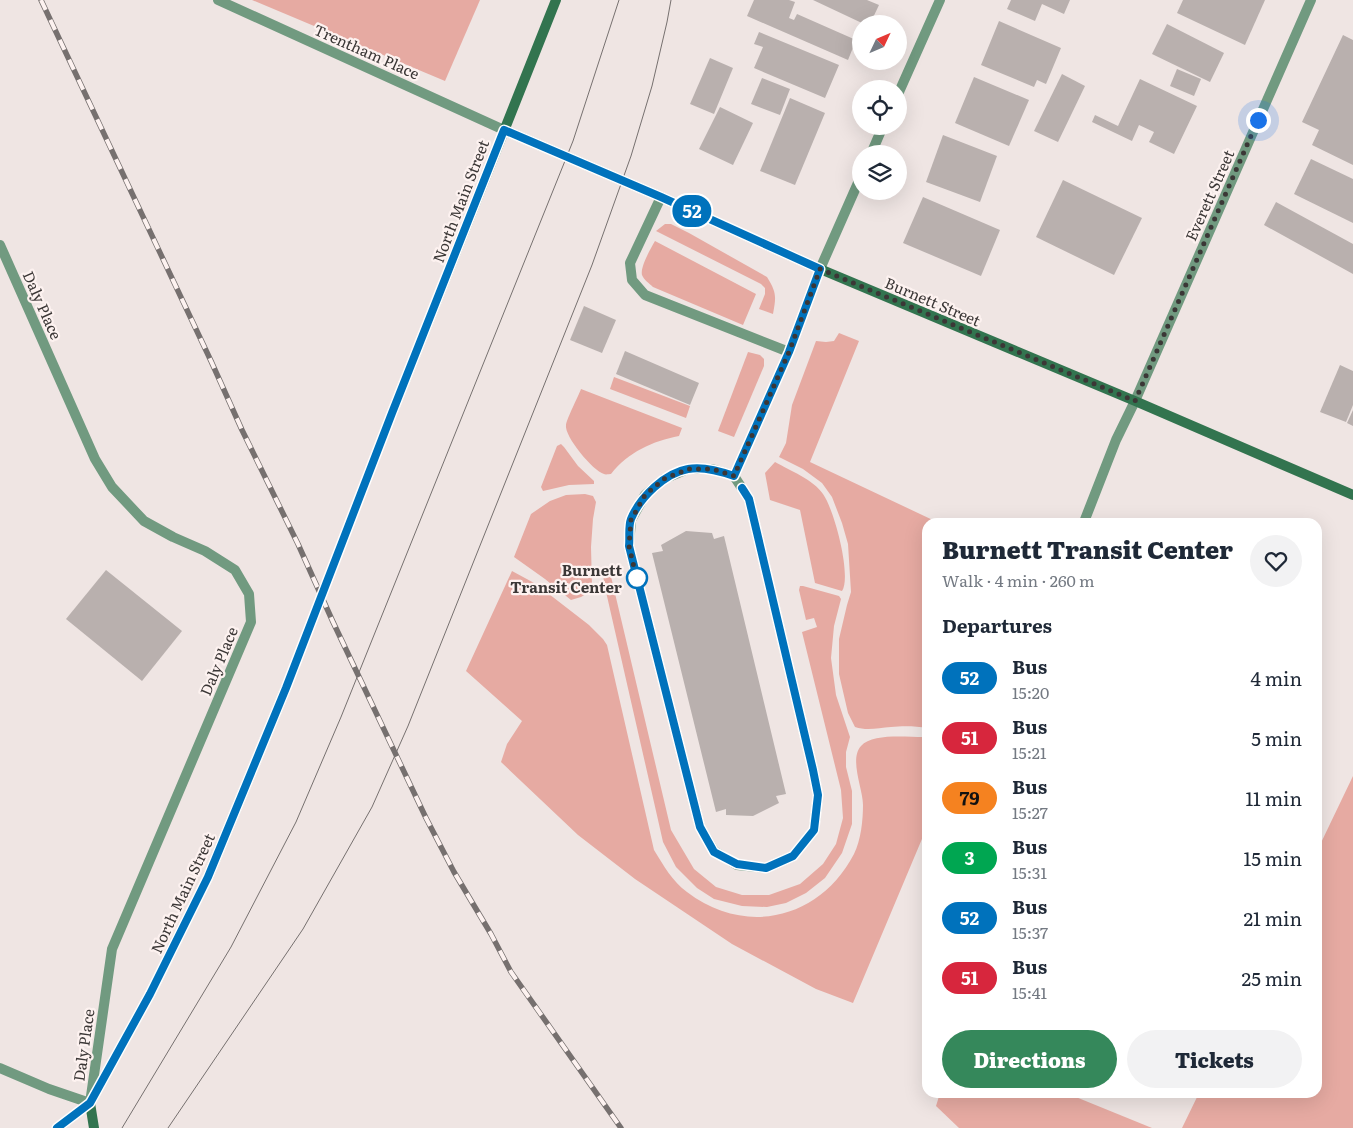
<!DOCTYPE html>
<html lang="en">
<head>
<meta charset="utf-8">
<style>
  body { margin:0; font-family:Literata,serif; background:#f2f2f3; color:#1f2937; height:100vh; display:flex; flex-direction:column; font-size:19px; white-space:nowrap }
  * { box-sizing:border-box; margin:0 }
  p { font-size:16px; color:#747a83 }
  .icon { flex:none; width:28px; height:28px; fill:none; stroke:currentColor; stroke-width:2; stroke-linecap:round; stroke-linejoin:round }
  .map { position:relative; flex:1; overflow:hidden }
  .drawer { position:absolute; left:922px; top:518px; width:400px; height:580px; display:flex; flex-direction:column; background:#fff; border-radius:15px; box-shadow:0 5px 20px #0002 }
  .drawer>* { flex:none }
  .badge { padding:0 10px; border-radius:16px; font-size:18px; line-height:32px }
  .needle { width:32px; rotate:46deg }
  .controls { position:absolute; left:852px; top:15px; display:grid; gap:10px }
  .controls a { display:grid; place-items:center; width:55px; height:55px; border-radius:50%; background:#fff; box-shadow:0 5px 20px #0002; font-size:25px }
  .you { position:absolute; width:25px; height:25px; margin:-12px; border:4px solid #fff; border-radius:50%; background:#1a73e8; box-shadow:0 0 0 8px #1a73e833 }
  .map>.badge { position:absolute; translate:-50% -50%; box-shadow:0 0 0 2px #fff }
  h2 { padding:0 20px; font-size:19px; line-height:45px }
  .round { display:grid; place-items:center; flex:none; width:52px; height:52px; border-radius:26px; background:#f2f2f3 }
  .head { display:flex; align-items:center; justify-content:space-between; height:85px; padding:0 20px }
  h1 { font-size:24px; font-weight:800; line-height:38px }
  .button { display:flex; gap:10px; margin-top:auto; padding:10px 20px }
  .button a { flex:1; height:58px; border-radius:30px; background:#35885b; color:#fff; font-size:20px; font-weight:800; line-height:58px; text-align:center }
  .button a+a { background:#f2f2f3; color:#1f2937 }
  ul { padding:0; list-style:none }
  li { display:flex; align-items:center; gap:15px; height:60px; padding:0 20px }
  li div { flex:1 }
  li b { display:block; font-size:19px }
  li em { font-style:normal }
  li .badge { min-width:55px; font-weight:700; text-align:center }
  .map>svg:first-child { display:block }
  .green { fill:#e6aaa2 }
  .building { fill:#b9b0ae }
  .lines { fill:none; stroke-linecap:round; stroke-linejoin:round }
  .secondary-tunnel { stroke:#cbc2c0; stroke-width:10; stroke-dasharray:10 5; stroke-linecap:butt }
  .lane { stroke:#719a80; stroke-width:10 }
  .street { stroke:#719a80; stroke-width:10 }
  .secondary { stroke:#32744f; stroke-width:10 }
  .tram { stroke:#76706f; stroke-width:1 }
  .rail-casing { stroke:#76706f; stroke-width:5.5 }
  .rail { stroke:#fdf2f0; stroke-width:4; stroke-dasharray:11; stroke-linecap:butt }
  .line-casing { stroke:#fff; stroke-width:11 }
  .line { stroke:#0072bc; stroke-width:8 }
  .walk { stroke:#3b3736; stroke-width:5; stroke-dasharray:0 9 }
  .stop-dot { fill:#fff; stroke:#0072bc; stroke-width:2.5 }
  .labels { text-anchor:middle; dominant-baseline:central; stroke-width:4.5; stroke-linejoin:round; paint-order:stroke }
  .street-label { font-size:15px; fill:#3b3736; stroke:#fdf2f0 }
  .stop-label { font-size:15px; font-weight:bold; fill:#3b3736; stroke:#fdf2f0; text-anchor:end }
</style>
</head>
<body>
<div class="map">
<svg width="1353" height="1128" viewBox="0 0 1353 1128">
  <rect width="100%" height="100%" fill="#efe5e3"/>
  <!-- green -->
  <g class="green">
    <path d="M252,0H480L445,81Z"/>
    <path d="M665,224H671L689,233L767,277C777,293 776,297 773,314L759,309L765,294V288L761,284L656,231Z"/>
    <path d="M655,241L756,294L743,325L653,287C649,283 644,280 642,275C640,267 651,248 655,241Z"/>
    <path d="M839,333L859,341L810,462L937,522H928L927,827L853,1003L816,989L732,944L635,879L578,835L501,762L507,744L522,721L466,671L512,571L536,584L589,625L603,639L607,645L654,850C664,866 672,881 687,892C746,937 820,919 854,854C861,840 863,820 863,805C863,789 849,759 861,746C872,733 906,737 923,737L927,728C916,726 902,726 891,727C878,728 867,731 855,727L848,713L839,674V639L847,605L851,592L848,544L842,523L832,497L822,483L803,469L779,457L786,443L792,405L816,341L826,342L834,341Z"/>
    <path d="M748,352L760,355L764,359V366L734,437L718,431Z"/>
    <path d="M614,377L690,406L686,418L610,389Z"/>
    <path d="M581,389L682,428L679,436C653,441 628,452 611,474C610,474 605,475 604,474C593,471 564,436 566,425C567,418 578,397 581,389Z"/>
    <path d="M561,444L564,447L578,466L594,481V484L569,485L543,491L541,487L557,446Z"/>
    <path d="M775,462C789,470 814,480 823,494C834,509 852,576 842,591L815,583L800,510L770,500L765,473Z"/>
    <path d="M585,494L593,496L596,502L593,519L591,547L592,586L589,592L581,597L571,600L545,579L514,557L531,514L550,501L566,495Z"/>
    <path d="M606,568H609L671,830L694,869L716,887L742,895H769L800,884L823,864L836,844L843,818L841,790L802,632L817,627L814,618L806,620L799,590L800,586H803L839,596L841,599L834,626L831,658L836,695L850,737L846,752V767L852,791V824L842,853L825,878L806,893L786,903L767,907L742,906L714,899L697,888L676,867L663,842L656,811L604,583L603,571Z"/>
    <path d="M1353,776V1128H1182L1199,1093L1318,1092V849Z"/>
    <path d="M940,1093H1066L1152,1128H959L936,1106Z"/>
  </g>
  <!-- building -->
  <g class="building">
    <path d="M754,0H789L795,2L789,18L794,20L797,14L856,40L848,60L747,16Z"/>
    <path d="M813,0H867L879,5L870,24H864Z"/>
    <path d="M1011,0H1070L1064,14L1042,4L1035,21L1007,9Z"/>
    <path d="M1183,0H1265L1245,45L1177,13Z"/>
    <path d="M999,21L1061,48L1046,84L1037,80L1034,87L981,65Z"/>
    <path d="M1167,24L1224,53L1210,82L1152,54Z"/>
    <path d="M759,32L839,65L825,98L754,68L763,47L754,44Z"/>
    <path d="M1343,35L1353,40V165L1312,145L1319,130L1302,122Z"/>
    <path d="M710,58L733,68L714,114L690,104Z"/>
    <path d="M1177,69L1201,79L1194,96L1170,86Z"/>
    <path d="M1062,74L1085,86L1058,142L1034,131Z"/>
    <path d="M974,77L1029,100L1009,146L955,123Z"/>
    <path d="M762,78L790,89L780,115L751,104Z"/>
    <path d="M1140,79L1197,106L1174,154L1149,142L1154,132L1139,125L1132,141L1092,122L1095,115L1118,126Z"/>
    <path d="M790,98L825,113L795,185L760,171Z"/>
    <path d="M720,107L753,123L733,165L699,149Z"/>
    <path d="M943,135L997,156L980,202L926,182Z"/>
    <path d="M1311,159L1353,179V223L1294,194Z"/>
    <path d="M1063,180L1142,218L1114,275L1036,237Z"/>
    <path d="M923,197L1000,230L981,276L903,243Z"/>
    <path d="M1276,202L1353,244V274L1264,225Z"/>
    <path d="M584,306L616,320L602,353L570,340Z"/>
    <path d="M625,351L699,383L690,405L616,374Z"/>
    <path d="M1340,365L1353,371V405L1346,422L1320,412Z"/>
    <path d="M1353,410V426L1347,423Z"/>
    <path d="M686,531L712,533L714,539L724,536L786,794L776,796L779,803L753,816L726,815V809L716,812L652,553L663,551L661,545Z"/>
    <path d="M106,570L182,631L142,681L66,619Z"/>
  </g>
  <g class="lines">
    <!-- secondary-tunnel -->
    <path class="secondary-tunnel" d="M286,688L392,413"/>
    <!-- lane -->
    <g class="lane">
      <path d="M661,197L630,263L632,280L645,295L789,352"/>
      <path d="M688,469H712L734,476L749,499L813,770L818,795L814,830L793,856L766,868L737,865L714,851L700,827L629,546L631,520L645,495L664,479Z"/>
      <path d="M734,476L789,352L820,269"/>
      <path d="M1084,522L1116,440L1135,401"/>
      <path d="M0,1068L49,1089L90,1103"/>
    </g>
    <!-- street -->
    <g class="street">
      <path d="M218,0L504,130"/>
      <path d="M899,92L940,0"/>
      <path d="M871,154L883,126"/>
      <path d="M0,245L95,459L112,487L144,521L173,537L205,551L235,570L249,594L251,622L112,949L90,1103"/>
      <path d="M820,269L861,176"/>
      <path d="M1135,401L1311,0"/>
    </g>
    <!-- secondary -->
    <g class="secondary">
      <path d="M504,130L661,197L820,269L1135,401L1353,495"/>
      <path d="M392,413L556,0"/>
      <path d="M90,1103L94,1128"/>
      <path d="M57,1128L90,1103L150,994L208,877L286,688"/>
    </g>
    <!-- tram -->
    <g class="tram">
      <path d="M122,1128L231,947L296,822L341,717L573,141L619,0"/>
      <path d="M168,1128L303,929L372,807L408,726L592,265L631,156L652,86L667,22L671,0"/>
    </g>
    <defs>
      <path id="rail" d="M41,0L211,361L242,430L298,544L333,622L426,818L454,872L491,934L511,972L621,1128"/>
    </defs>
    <!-- rail casing -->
    <use href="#rail" class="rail-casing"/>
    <!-- rail -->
    <use href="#rail" class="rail"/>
  </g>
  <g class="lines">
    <defs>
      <path id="line" d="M57,1128L90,1103L150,994L208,877L286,688L392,413L504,130L661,197L820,269L789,352L734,476C720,471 703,466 688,469C665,473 640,497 631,519C628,527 630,538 629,546L700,827L714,852L737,864L766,868L793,856L814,830L818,795L813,770L749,499L742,488"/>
    </defs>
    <!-- line casing -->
    <use href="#line" class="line-casing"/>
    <!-- line -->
    <use href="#line" class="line"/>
    <!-- walk -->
    <path class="walk" d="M637,578V580L629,546L631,520L645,495L664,479L688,469H712L734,476L789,352L820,269L1135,401L1258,120"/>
  </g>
  <!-- markers -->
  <circle class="stop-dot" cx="637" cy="578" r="10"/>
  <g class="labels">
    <!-- street labels -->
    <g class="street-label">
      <text transform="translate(367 51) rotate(24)">Trentham Place</text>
      <text transform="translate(1209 195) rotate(-66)">Everett Street</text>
      <text transform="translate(460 201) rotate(-69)">North Main Street</text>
      <text transform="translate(933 301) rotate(23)">Burnett Street</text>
      <text transform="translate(43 305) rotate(66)">Daly Place</text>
      <text transform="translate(218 661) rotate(-67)">Daly Place</text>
      <text transform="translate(182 893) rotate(-65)">North Main Street</text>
      <text transform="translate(83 1045) rotate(-82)">Daly Place</text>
    </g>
    <!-- stop labels -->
    <g class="stop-label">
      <text x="622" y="569">Burnett<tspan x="622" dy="17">Transit Center</tspan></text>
    </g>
  </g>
</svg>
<div class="controls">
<a><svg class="needle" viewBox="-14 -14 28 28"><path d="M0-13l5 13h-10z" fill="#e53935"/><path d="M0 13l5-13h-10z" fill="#747a83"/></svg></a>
<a><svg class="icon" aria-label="locate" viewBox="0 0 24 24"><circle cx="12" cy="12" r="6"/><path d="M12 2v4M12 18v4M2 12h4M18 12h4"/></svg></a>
<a><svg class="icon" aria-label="layers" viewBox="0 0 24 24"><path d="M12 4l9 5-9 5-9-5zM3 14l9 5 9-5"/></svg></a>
</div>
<div class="you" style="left:1258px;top:120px"></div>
<b class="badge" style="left:692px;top:211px;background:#0072bc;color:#fff">52</b>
<section class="drawer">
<div class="head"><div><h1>Burnett Transit Center</h1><p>Walk · 4 min · 260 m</p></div><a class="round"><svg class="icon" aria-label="heart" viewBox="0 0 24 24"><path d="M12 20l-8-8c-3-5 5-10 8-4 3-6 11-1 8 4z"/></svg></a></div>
<h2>Departures</h2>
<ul>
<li><span class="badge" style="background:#0072bc;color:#fff">52</span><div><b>Bus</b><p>15:20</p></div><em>4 min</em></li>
<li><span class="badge" style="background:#d7263d;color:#fff">51</span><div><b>Bus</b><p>15:21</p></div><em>5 min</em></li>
<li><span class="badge" style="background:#f58220;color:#111">79</span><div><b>Bus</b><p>15:27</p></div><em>11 min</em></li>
<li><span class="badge" style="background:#00a651;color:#fff">3</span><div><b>Bus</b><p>15:31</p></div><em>15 min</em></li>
<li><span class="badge" style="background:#0072bc;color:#fff">52</span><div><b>Bus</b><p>15:37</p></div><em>21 min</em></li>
<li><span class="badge" style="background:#d7263d;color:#fff">51</span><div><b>Bus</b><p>15:41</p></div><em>25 min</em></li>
</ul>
<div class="button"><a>Directions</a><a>Tickets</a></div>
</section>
</div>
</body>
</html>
